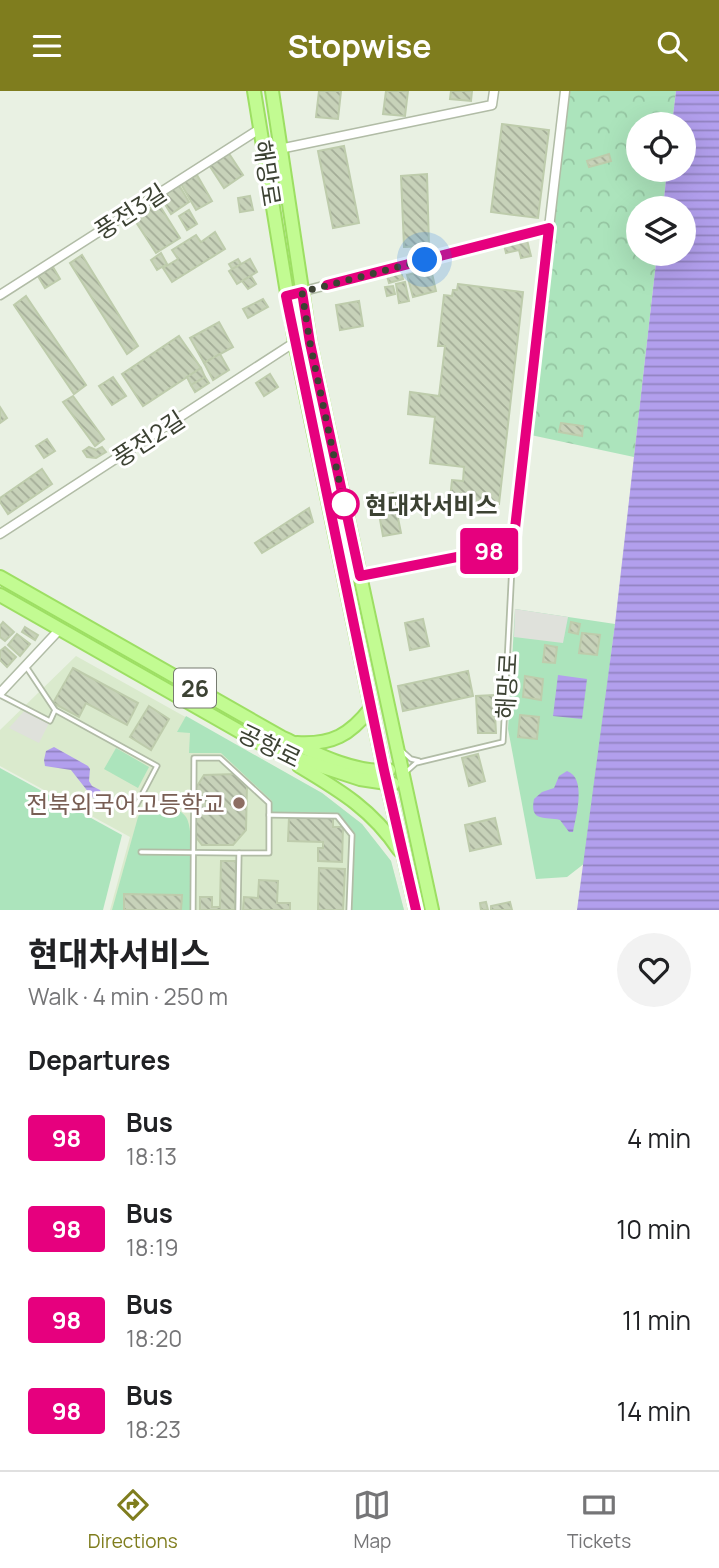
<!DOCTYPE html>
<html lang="en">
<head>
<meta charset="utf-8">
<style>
  body { margin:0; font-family:Manrope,"Noto Sans KR",sans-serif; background:#f2f2f2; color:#202124; height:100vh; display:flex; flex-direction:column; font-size:26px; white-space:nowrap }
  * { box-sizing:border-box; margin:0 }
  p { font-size:23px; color:#757577 }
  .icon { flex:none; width:38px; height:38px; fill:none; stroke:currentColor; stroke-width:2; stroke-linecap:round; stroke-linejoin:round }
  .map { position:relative; height:819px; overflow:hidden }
  .panel { display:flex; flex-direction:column; background:#fff; flex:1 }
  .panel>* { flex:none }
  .badge { padding:0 14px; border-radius:5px; font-size:24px; line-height:46px }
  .controls { position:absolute; left:626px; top:21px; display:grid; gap:14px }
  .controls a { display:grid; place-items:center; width:70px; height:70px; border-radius:50%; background:#fff; box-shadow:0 7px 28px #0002; font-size:35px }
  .you { position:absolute; width:35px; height:35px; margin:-18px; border:5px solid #fff; border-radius:50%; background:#1a73e8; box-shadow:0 0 0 10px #1a73e833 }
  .map>.badge { position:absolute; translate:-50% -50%; box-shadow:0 0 0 4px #fff }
  h2 { padding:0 28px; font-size:26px; line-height:63px }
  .round { display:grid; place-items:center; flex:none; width:74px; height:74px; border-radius:37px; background:#f2f2f2 }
  .headline { display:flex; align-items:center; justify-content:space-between; height:119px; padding:0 28px }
  h1 { font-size:33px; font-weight:700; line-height:52px }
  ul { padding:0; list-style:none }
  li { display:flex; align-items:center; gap:21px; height:91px; padding:0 28px }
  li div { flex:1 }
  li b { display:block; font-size:26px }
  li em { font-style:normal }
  li .badge { min-width:77px; font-weight:700; text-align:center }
  header { display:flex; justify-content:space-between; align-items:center; height:91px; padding:0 28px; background:#7f7d1e; color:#fff; font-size:32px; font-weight:700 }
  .tabs { display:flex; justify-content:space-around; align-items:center; height:98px; border-top:2px solid #e0e0e0; background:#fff; font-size:19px; color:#757577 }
  .tabs a { display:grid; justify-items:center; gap:4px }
  .tabs .on { color:#7f7d1e }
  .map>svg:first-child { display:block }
  .education { fill:#daeacd }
  .forest { fill:url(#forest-crowns) }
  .garden { fill:#ace4bc }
  .parking { fill:#dfe1db }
  .water { fill:url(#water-rules) }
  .building { fill:url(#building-back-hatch); stroke:#beccac; stroke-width:2 }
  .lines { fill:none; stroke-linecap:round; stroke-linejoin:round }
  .lane-casing { stroke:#b1bca6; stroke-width:7 }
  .street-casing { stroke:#b1bca6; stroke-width:11 }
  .primary-casing { stroke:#9ddf63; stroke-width:16 }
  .lane { stroke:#fff; stroke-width:3.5 }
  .street { stroke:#fff; stroke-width:8 }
  .primary { stroke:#c2fb92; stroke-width:12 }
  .line-casing { stroke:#fff; stroke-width:16 }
  .line { stroke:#e6007e; stroke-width:10 }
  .walk { stroke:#3c4233; stroke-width:7; stroke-dasharray:0 12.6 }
  .stop-dot { fill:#fff; stroke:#e6007e; stroke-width:3.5 }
  .education-dot { fill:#8d6e63; stroke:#fff; stroke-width:2.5 }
  .labels { text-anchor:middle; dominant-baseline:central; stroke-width:6; stroke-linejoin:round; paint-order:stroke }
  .shield { fill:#fff; stroke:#767b70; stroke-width:2 }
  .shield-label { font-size:23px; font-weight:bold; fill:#3c4233 }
  .street-label { font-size:24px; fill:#3c4233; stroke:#fff }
  .stop-label { font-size:24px; font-weight:bold; fill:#3c4233; stroke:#fff; text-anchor:start }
  .education-label { font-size:24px; fill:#785e54; stroke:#fff; text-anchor:end }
</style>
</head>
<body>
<header><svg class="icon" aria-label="menu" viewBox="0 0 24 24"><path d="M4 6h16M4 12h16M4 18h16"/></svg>Stopwise<svg class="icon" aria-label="search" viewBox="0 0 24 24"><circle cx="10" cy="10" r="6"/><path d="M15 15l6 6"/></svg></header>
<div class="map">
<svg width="719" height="819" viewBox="0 0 719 819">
  <defs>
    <pattern id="forest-crowns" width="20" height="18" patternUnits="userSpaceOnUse" patternTransform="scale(1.75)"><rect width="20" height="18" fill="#ace4bc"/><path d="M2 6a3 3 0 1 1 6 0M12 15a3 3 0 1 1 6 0" fill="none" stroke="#95c5a2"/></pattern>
    <pattern id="water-rules" width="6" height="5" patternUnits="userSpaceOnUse" patternTransform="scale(1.75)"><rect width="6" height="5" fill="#b29fed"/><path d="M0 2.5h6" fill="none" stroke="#9283c1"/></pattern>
    <pattern id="building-back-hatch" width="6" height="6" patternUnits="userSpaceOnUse" patternTransform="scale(1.75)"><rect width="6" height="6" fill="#c7d2b9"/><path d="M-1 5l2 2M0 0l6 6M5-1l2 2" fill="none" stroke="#a3ac97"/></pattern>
  </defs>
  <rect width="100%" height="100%" fill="#e9f1e3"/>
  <!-- education -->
  <path class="education" d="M76,565L322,702L362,733L391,770L404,819H110L130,746L0,675V639Z"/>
  <!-- forest -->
  <path class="forest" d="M565,0H676L672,33H639V79H667L663,117H639V163H657L634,366L526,343Z"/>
  <!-- garden -->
  <g class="garden">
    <path d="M515,518L615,533L585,772L567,786L536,788L508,638Z"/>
    <path d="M186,625L322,702L362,733L391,770L404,819H352L355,744L338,722L272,721V710L221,662H189L190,642L177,641Z"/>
    <path d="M116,657L149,676L138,697L104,678Z"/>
    <path d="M0,677L122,744L103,819H0Z"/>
    <path d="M150,717C161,716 179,715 186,726C195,739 190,800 190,819H112L138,726L142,720Z"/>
  </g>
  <!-- parking -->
  <g class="parking">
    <path d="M515,518L568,526L563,552L514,546Z"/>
    <path d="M26,618L50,630L39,652L9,637Z"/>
    <path d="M182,703V710L148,711V704Z"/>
  </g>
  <!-- water -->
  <g class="water">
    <path d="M676,0H719V819H577L615,533L657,163H684V117H663L667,79H684V33H672Z"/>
    <path d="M558,584L587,588L582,628L553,625Z"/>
    <path d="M54,656L88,675L90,678L89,690L92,695L100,699L103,706L101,709L93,707L71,679L45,675L44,669L46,660Z"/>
    <path d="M567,680C587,687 576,725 573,741H569L560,729C546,725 529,732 534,708L542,701L554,697L559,685Z"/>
  </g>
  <!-- building -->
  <g class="building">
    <path d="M319,0H341L338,28L316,26Z"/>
    <path d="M386,0H408L405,25L383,23Z"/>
    <path d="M451,0H472L471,10L450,8Z"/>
    <path d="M502,33L549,39L538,127L491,121Z"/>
    <path d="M344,55L359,132L333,137L318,60Z"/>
    <path d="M228,61L243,84L224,97L209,74Z"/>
    <path d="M609,63L611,70L589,76L587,70Z"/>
    <path d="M427,83L429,155L404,156L401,85Z"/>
    <path d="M197,84L212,110L196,119L181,93Z"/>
    <path d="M179,94L189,111L171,123L160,105Z"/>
    <path d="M250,105L253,119L240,121L238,107Z"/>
    <path d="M158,112L180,147L156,162L134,128Z"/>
    <path d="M189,119L197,133L187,139L179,125Z"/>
    <path d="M215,141L225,158L172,191L163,177L178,168L172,159L196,144L201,151Z"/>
    <path d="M527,149L531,165L521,167L519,159L506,162L504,154Z"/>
    <path d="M161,162L167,173L157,179L151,169Z"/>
    <path d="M82,164L138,255L127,263L70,172Z"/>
    <path d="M238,168L241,173L232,178L229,173Z"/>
    <path d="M250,168L257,181L237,193L229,180Z"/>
    <path d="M53,176L60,188L45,197L38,185Z"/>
    <path d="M431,178L436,200L413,206L407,184Z"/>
    <path d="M401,181L403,188L389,192L387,185Z"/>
    <path d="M251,185L256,193L248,198L242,190Z"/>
    <path d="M405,191L409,210L399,212L396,193Z"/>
    <path d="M458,193L523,201L499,413L450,408L452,389L463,390L464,376L430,372L435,326L408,323L410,301L439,305L445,255H438L444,204L452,205L453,199H457Z"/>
    <path d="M393,195L395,203L387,205L385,196Z"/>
    <path d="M26,205L86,294L74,303L14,214Z"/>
    <path d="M263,208L268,216L248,227L243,218Z"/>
    <path d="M359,210L363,235L340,239L336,214Z"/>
    <path d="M219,231L233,256L204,272L190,247Z"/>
    <path d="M179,245L201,277L143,315L122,283Z"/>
    <path d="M220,263L229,279L213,289L204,272Z"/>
    <path d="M201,277L205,286L191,294L187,286Z"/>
    <path d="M270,283L278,296L264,305L256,292Z"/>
    <path d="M113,286L126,305L112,314L99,295Z"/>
    <path d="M205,286L209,292L195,301L191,294Z"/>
    <path d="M73,305L104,348L95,355L63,311Z"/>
    <path d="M0,316L7,327L0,332Z"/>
    <path d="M561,332L583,335L582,345L559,341Z"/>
    <path d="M47,348L55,360L44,367L36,355Z"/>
    <path d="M89,356L96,359L102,356L106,361L96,367L87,366L83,360Z"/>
    <path d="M42,378L52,393L8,423L0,411V407Z"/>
    <path d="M393,402L401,442L383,445L376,406Z"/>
    <path d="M309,417L313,431L262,462L255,452Z"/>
    <path d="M500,436L503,449L475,454L473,441Z"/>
    <path d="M423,528L429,555L410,559L405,532Z"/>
    <path d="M3,531L14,541L5,550L0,546V535Z"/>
    <path d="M571,531L580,533L578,543L569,541Z"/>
    <path d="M25,536L38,544L35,549L22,541Z"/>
    <path d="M582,542L600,544L597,564L579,562Z"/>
    <path d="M17,543L30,553L20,565L8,554Z"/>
    <path d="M545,554L557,556L555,572L543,571Z"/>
    <path d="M5,556L16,566L7,576L0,569V560Z"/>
    <path d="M73,577L138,612L127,634L86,612L79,626L53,612Z"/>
    <path d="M468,580L473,605L403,620L398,595Z"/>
    <path d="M525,585L543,588L541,609L523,606Z"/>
    <path d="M494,604L496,642H478L476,605Z"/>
    <path d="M149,615L169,628L151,659L130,646Z"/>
    <path d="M520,624L539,626L537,648L518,646Z"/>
    <path d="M478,663L485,690L469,695L462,667Z"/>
    <path d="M236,683L247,694L246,739L233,754H202L195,745L194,700L204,684Z"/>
    <path d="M289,726L333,727V736H343L342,771L318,770V757H323V751L288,750Z"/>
    <path d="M495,727L501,753L470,760L465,734Z"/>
    <path d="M221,770H236L235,819H200V806H212V816H220Z"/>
    <path d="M319,777L345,778L343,819H318Z"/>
    <path d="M259,789L278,790L277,812H290V819H243L244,806L258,807Z"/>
    <path d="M124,803L182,804L181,819H124Z"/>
    <path d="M486,811L488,819H481L480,812Z"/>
    <path d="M510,811L512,819H491V815Z"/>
  </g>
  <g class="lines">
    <defs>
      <g id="lane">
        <path d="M513,455L549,139"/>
        <path d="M363,485L513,455L503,651L416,672L407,680"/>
        <path d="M27,577L55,619L157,675L135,717"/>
        <path d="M0,604L50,630L55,619"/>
        <path d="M402,660L411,668L419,670"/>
        <path d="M269,724L337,725L352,744L349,819"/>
        <path d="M141,761L239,762L238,819"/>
        <path d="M193,819L194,667H220L269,712V762H239"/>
      </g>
      <g id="street">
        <path d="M265,61L492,14L494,0"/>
        <path d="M300,201L549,137L565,0"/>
        <path d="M0,204L261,37"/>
        <path d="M0,443L295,251"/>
        <path d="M0,602L60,538"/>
      </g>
      <g id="primary">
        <path d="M254,0L295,251L384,679L416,819"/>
        <path d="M272,0L310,252L432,819"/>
        <path d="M0,486L281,646C311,660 356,684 389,679"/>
        <path d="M0,504L274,660L360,688L393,693"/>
        <path d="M297,652C332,654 350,644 371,617"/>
        <path d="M299,675C339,699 373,719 399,759"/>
      </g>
    </defs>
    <!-- lane casing -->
    <use href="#lane" class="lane-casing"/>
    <!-- street casing -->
    <use href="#street" class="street-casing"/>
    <!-- primary casing -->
    <use href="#primary" class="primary-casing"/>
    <!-- lane -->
    <use href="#lane" class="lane"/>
    <!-- street -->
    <use href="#street" class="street"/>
    <!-- primary -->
    <use href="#primary" class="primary"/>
  </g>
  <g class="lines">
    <defs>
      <path id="line" d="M327,194L549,137L513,455L360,485L310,252L302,201L286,205L384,679L416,819"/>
    </defs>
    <!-- line casing -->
    <use href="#line" class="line-casing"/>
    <!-- line -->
    <use href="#line" class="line"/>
    <!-- walk -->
    <path class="walk" d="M344,413L310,252L302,201L425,169"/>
  </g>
  <!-- markers -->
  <circle class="stop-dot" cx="344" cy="413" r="14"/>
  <circle class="education-dot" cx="239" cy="712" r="7"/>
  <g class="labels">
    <!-- shield labels -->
    <rect class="shield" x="174" y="577.5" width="42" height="39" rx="5"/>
    <g class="shield-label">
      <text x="195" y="597">26</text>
    </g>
    <!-- street labels -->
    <g class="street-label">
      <text transform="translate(268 82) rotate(81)">해망로</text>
      <text transform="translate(130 120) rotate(-33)">풍전3길</text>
      <text transform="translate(148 347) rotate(-33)">풍전2길</text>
      <text transform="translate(506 595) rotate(-87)">해망로</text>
      <text transform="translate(270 654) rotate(26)">공항로</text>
    </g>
    <!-- stop labels -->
    <g class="stop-label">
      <text x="365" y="413">현대차서비스</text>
    </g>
    <!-- education labels -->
    <g class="education-label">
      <text x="225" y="712">전북외국어고등학교</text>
    </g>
  </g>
</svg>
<div class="controls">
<a><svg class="icon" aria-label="locate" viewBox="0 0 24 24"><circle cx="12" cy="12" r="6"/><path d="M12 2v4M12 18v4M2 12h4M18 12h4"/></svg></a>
<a><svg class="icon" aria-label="layers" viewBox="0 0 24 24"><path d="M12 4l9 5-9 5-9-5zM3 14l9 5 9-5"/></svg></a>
</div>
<div class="you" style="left:425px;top:169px"></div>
<b class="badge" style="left:489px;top:460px;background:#e6007e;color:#fff">98</b>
</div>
<section class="panel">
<div class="headline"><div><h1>현대차서비스</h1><p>Walk · 4 min · 250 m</p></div><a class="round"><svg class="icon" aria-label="heart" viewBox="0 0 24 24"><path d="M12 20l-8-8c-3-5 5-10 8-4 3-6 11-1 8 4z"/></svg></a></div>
<h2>Departures</h2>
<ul>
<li><span class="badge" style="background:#e6007e;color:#fff">98</span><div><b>Bus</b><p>18:13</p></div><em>4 min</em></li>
<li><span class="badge" style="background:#e6007e;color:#fff">98</span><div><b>Bus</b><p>18:19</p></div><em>10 min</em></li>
<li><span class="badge" style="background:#e6007e;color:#fff">98</span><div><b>Bus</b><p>18:20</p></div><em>11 min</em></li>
<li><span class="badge" style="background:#e6007e;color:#fff">98</span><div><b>Bus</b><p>18:23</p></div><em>14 min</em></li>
</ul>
</section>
<nav class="tabs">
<a class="on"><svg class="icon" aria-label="directions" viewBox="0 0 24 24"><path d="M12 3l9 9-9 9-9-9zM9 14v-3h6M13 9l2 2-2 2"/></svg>Directions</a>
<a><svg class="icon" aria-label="map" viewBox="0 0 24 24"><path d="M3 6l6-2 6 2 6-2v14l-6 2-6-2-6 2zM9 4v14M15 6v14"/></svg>Map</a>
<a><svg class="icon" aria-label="tickets" viewBox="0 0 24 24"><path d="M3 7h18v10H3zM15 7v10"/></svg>Tickets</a>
</nav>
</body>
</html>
